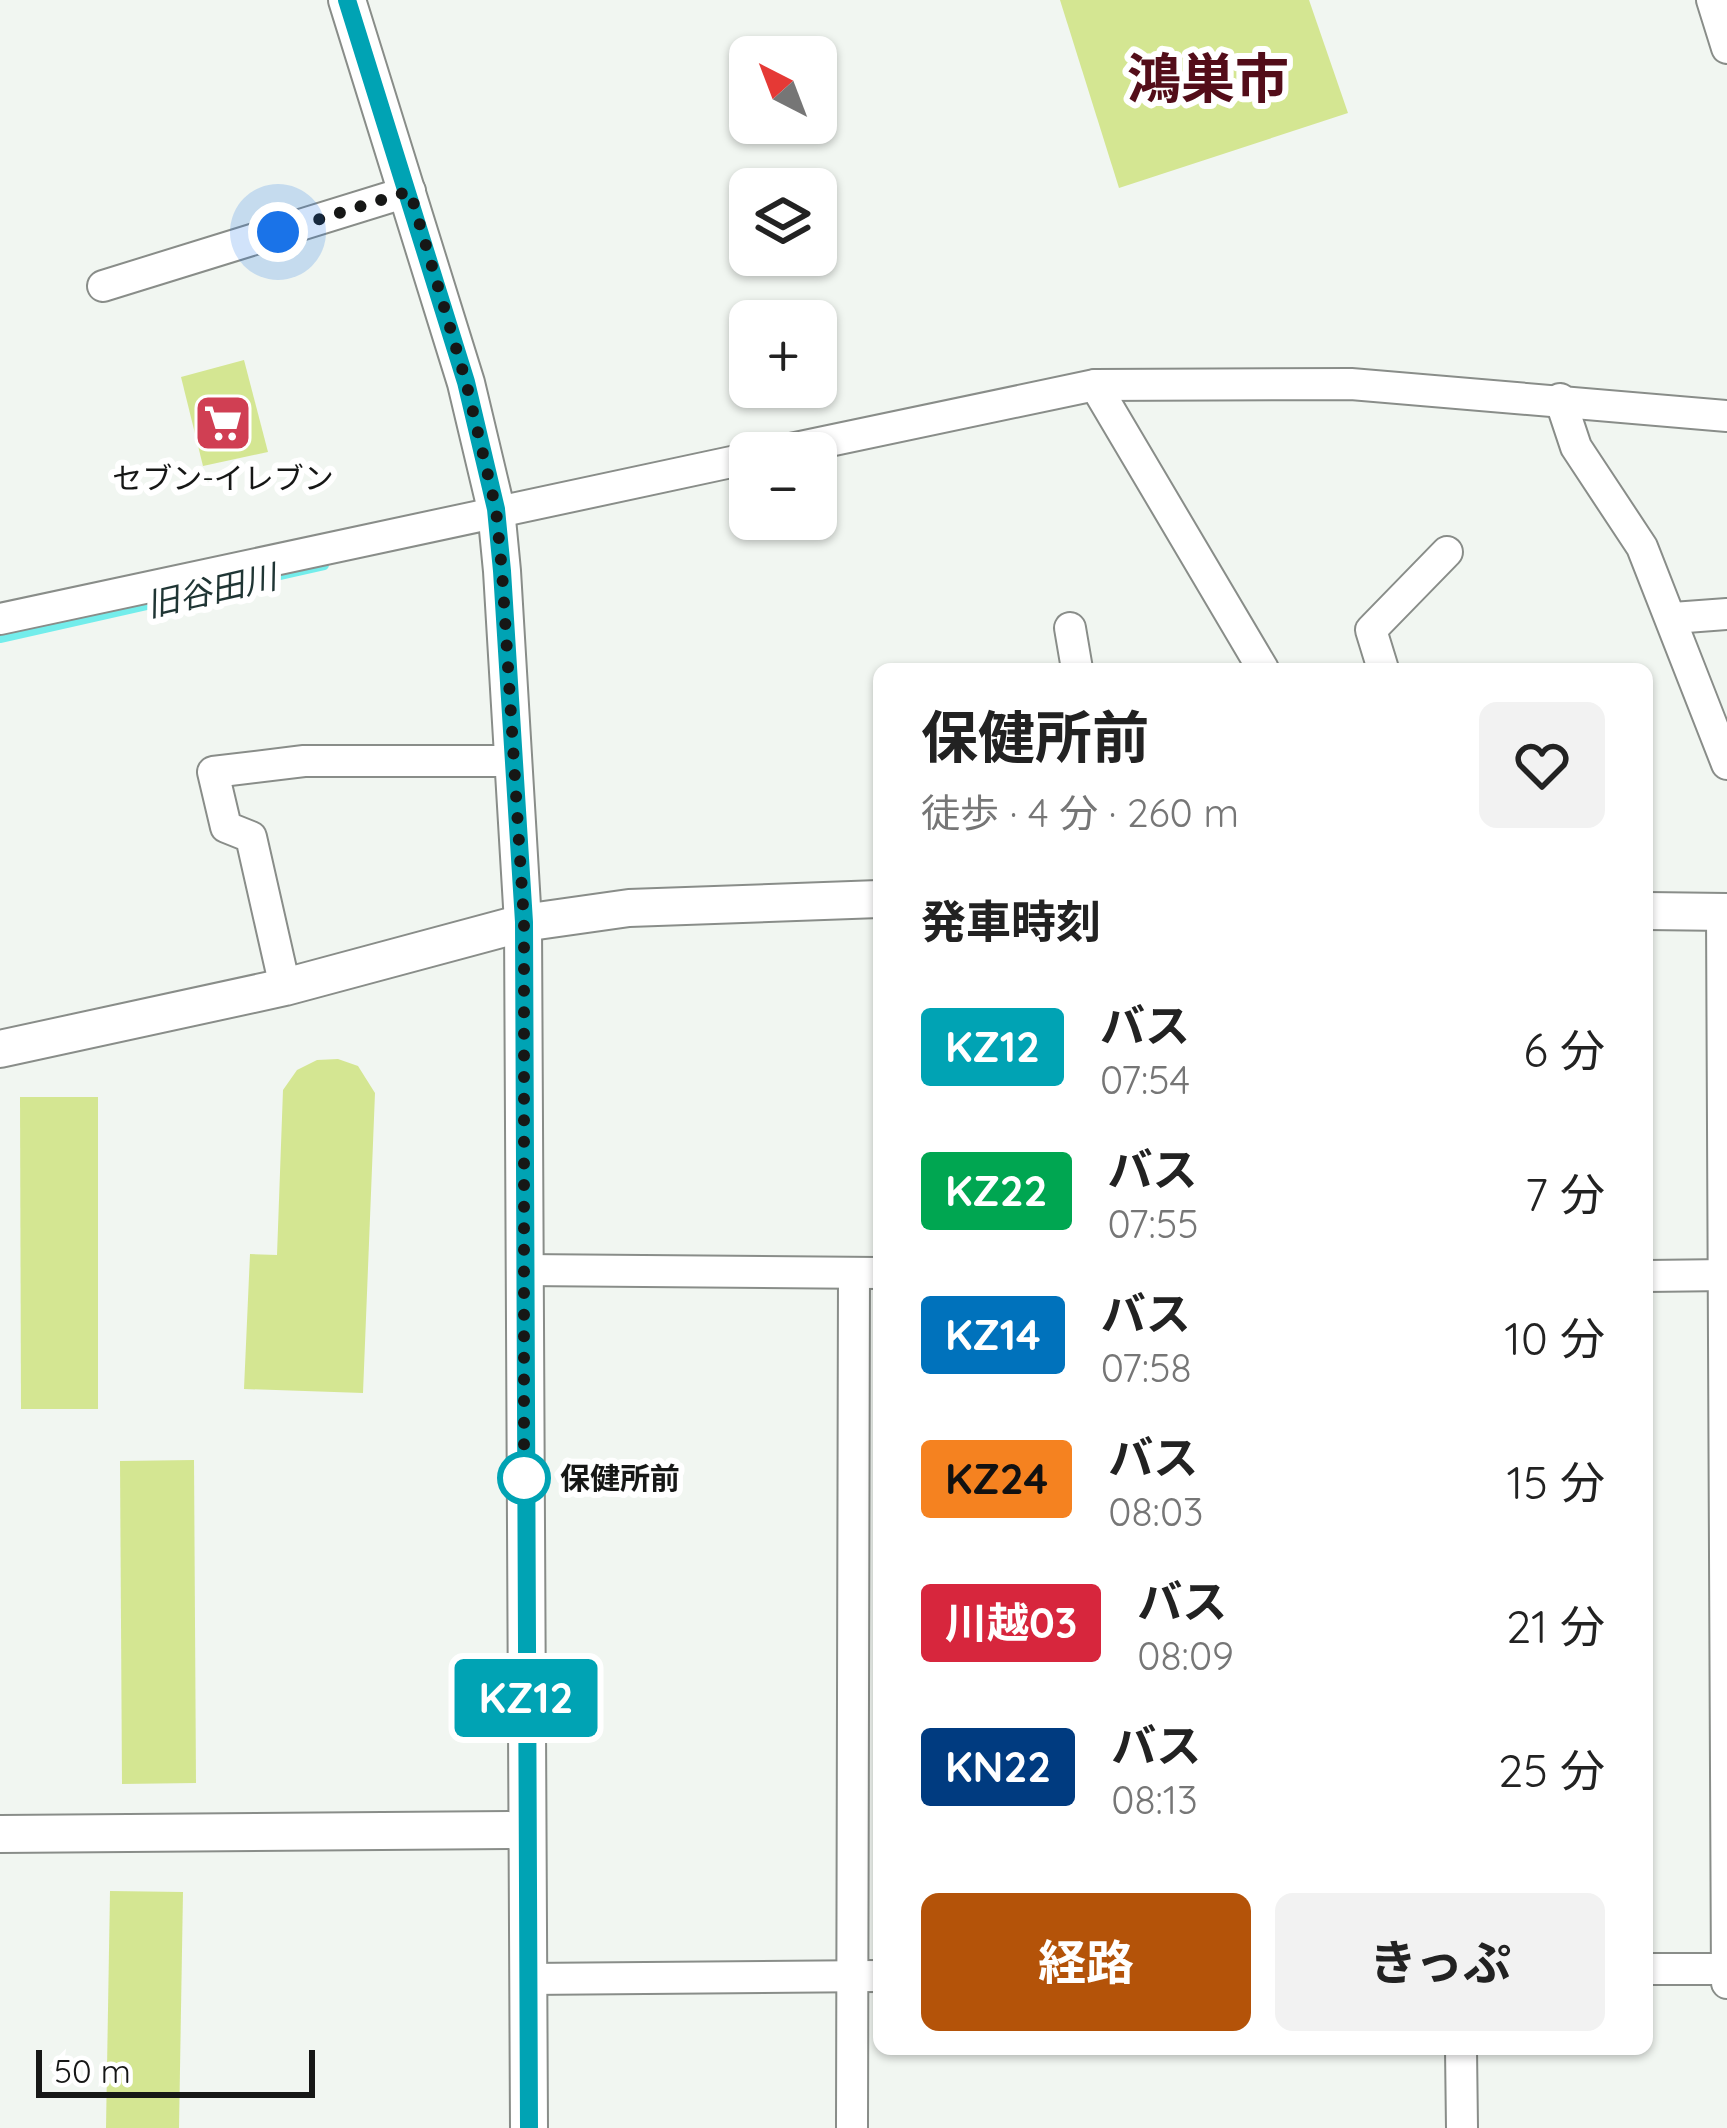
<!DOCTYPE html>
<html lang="ja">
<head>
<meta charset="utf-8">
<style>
  body { margin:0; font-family:Quicksand,"Noto Sans JP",sans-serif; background:#f2f2f2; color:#222; height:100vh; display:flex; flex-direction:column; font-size:45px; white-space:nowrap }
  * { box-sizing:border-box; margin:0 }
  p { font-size:39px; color:#767676 }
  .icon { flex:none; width:66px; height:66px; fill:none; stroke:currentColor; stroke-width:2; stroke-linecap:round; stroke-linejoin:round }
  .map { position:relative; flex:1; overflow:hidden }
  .sheet { position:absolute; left:873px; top:663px; width:780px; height:1392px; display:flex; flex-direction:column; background:#fff; border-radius:18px; box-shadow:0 3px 9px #0004 }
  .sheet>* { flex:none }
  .badge { padding:0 24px; border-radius:9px; font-size:42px; line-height:78px }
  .needle { width:78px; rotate:318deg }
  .tools { position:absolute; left:729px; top:36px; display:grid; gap:24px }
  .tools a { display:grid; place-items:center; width:108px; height:108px; border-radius:18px; background:#fff; box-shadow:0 3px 9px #0004; font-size:60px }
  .scale { position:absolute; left:36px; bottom:30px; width:279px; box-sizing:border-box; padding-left:12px; border:6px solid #161716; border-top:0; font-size:33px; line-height:42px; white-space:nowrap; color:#161716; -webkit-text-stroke:9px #fff; paint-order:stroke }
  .you { position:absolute; width:60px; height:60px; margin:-30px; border:9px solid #fff; border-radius:50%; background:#1a73e8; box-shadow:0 0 0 18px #1a73e833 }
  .map>.badge { position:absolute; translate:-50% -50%; box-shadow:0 0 0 6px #fff }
  h2 { padding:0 48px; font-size:45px; line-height:108px }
  .round { display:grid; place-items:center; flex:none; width:126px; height:126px; border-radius:18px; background:#f2f2f2 }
  .head { display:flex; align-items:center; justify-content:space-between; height:204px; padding:0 48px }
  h1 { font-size:57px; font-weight:700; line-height:90px }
  .button { display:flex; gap:24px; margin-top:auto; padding:24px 48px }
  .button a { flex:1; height:138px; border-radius:18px; background:#b45309; color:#fff; font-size:48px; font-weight:700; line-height:138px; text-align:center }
  .button a+a { background:#f2f2f2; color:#222 }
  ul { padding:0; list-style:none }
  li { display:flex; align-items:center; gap:36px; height:144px; padding:0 48px }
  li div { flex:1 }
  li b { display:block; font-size:45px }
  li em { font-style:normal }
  li .badge { min-width:132px; font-weight:700; text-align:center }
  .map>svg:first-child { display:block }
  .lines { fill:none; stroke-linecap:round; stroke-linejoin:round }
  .stream { stroke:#73edeb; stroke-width:10 }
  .building { fill:#d4e692 }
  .minor-casing { stroke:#898d89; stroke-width:34 }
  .tertiary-casing { stroke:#898d89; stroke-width:40 }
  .minor { stroke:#fff; stroke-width:30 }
  .tertiary { stroke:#fff; stroke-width:36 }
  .line-casing { stroke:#fff; stroke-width:27 }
  .line { stroke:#00a3b4; stroke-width:18 }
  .walk { stroke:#161716; stroke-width:12; stroke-dasharray:0 21.6 }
  .stop-dot { fill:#fff; stroke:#00a3b4; stroke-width:6 }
  .labels { text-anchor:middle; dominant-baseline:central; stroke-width:12; stroke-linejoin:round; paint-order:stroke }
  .poi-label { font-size:30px; fill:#161716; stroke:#fff }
  .stop-label { font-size:30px; font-weight:bold; fill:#161716; stroke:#fff; text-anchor:start }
  .water-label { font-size:33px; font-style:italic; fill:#1f3534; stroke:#fff }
  .town-label { font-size:54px; font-weight:bold; fill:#530d19; stroke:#fff }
</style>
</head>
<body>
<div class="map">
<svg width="1727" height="2128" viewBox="0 0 1727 2128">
  <rect width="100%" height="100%" fill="#f1f6f1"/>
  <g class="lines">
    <!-- stream -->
    <path class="stream" d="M0,638L324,565"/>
  </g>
  <!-- building -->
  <g class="building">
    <path d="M1060,0H1309L1348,113L1119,188Z"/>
    <path d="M244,360L268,452L203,466L181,377Z"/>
    <path d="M338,1059L358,1066L375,1093L363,1393L244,1389L250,1254L277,1255L283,1090L297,1070L317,1060Z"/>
    <path d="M20,1097H98V1409H21Z"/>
    <path d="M194,1460L196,1783L122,1784L120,1461Z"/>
    <path d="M110,1891L183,1892L179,2128H106Z"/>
  </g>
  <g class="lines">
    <defs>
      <g id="minor">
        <path d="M1712,0L1727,48"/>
        <path d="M103,286L410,191"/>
        <path d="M1095,385L1263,669"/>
        <path d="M1560,399L1576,447L1642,547L1727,764"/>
        <path d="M772,453L1095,385L1351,384L1727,416"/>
        <path d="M1673,618L1727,614"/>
        <path d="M0,619L750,458"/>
        <path d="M1070,628L1077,669"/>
        <path d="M1383,669L1371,630L1447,552"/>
        <path d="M1722,912L1727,1983"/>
        <path d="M285,987L251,837L226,827L213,772L304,761H515"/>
        <path d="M523,1270L879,1273"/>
        <path d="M1647,1276L1727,1275"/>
        <path d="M1647,1969H1727"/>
        <path d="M527,1979L879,1976"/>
        <path d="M1461,2049L1462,2128"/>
        <path d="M852,2128L854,1273"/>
      </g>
      <g id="tertiary">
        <path d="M347,0L466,383L496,509L502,571L523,923L529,2128"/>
        <path d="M1647,911L1727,912"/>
        <path d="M0,1049L285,987L523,923L629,908L879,899"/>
        <path d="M0,1834L526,1830"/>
      </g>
    </defs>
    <!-- minor casing -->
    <use href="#minor" class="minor-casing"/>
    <!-- tertiary casing -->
    <use href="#tertiary" class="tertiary-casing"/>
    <!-- minor -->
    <use href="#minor" class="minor"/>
    <!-- tertiary -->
    <use href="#tertiary" class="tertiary"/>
  </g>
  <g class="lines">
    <defs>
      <path id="line" d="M347,0L466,382L496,509L502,571L524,922L529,2128"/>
    </defs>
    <!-- line casing -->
    <use href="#line" class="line-casing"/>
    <!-- line -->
    <use href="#line" class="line"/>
    <!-- walk -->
    <path class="walk" d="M278,232L410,191L466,382L496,509L502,571L524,922V1478"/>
  </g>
  <!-- icons -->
  <defs>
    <symbol id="supermarket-square" viewBox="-11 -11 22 22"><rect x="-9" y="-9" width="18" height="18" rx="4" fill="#d03f53" stroke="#fff"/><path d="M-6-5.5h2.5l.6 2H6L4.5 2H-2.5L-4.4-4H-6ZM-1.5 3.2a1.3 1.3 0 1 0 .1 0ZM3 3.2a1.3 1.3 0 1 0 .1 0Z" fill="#fff"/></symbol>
  </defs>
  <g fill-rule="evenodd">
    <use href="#supermarket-square" x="190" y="390" width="66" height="66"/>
  </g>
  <!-- markers -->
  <circle class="stop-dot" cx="524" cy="1478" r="24"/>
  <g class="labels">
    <!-- poi labels -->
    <g class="poi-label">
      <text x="223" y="478">セブン-イレブン</text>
    </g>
    <!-- stop labels -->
    <g class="stop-label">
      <text x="560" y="1478">保健所前</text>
    </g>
    <!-- water labels -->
    <g class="water-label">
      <text transform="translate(211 590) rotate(-13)">旧谷田川</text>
    </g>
    <!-- town labels -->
    <g class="town-label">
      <text x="1208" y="78">鴻巣市</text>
    </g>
  </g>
</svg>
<div class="tools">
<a><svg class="needle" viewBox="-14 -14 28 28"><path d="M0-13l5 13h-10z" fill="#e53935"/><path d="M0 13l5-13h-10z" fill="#767676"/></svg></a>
<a><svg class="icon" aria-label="layers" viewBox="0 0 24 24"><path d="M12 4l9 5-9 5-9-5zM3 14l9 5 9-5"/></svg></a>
<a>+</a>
<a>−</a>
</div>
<div class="scale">50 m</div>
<div class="you" style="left:278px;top:232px"></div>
<b class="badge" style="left:526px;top:1698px;background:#00a3b4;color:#fff">KZ12</b>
<section class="sheet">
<div class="head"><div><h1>保健所前</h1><p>徒歩 · 4 分 · 260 m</p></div><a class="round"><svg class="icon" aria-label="heart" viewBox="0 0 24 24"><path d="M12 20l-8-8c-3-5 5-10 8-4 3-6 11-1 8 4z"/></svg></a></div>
<h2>発車時刻</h2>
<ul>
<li><span class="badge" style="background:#00a3b4;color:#fff">KZ12</span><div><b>バス</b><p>07:54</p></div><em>6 分</em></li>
<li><span class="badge" style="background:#00a651;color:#fff">KZ22</span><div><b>バス</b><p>07:55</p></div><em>7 分</em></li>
<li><span class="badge" style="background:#0072bc;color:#fff">KZ14</span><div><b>バス</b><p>07:58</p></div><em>10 分</em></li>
<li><span class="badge" style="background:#f58220;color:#111">KZ24</span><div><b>バス</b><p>08:03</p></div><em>15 分</em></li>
<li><span class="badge" style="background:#d7263d;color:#fff">川越03</span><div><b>バス</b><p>08:09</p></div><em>21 分</em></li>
<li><span class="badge" style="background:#003b80;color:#fff">KN22</span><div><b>バス</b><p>08:13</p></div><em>25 分</em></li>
</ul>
<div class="button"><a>経路</a><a>きっぷ</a></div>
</section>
</div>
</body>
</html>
